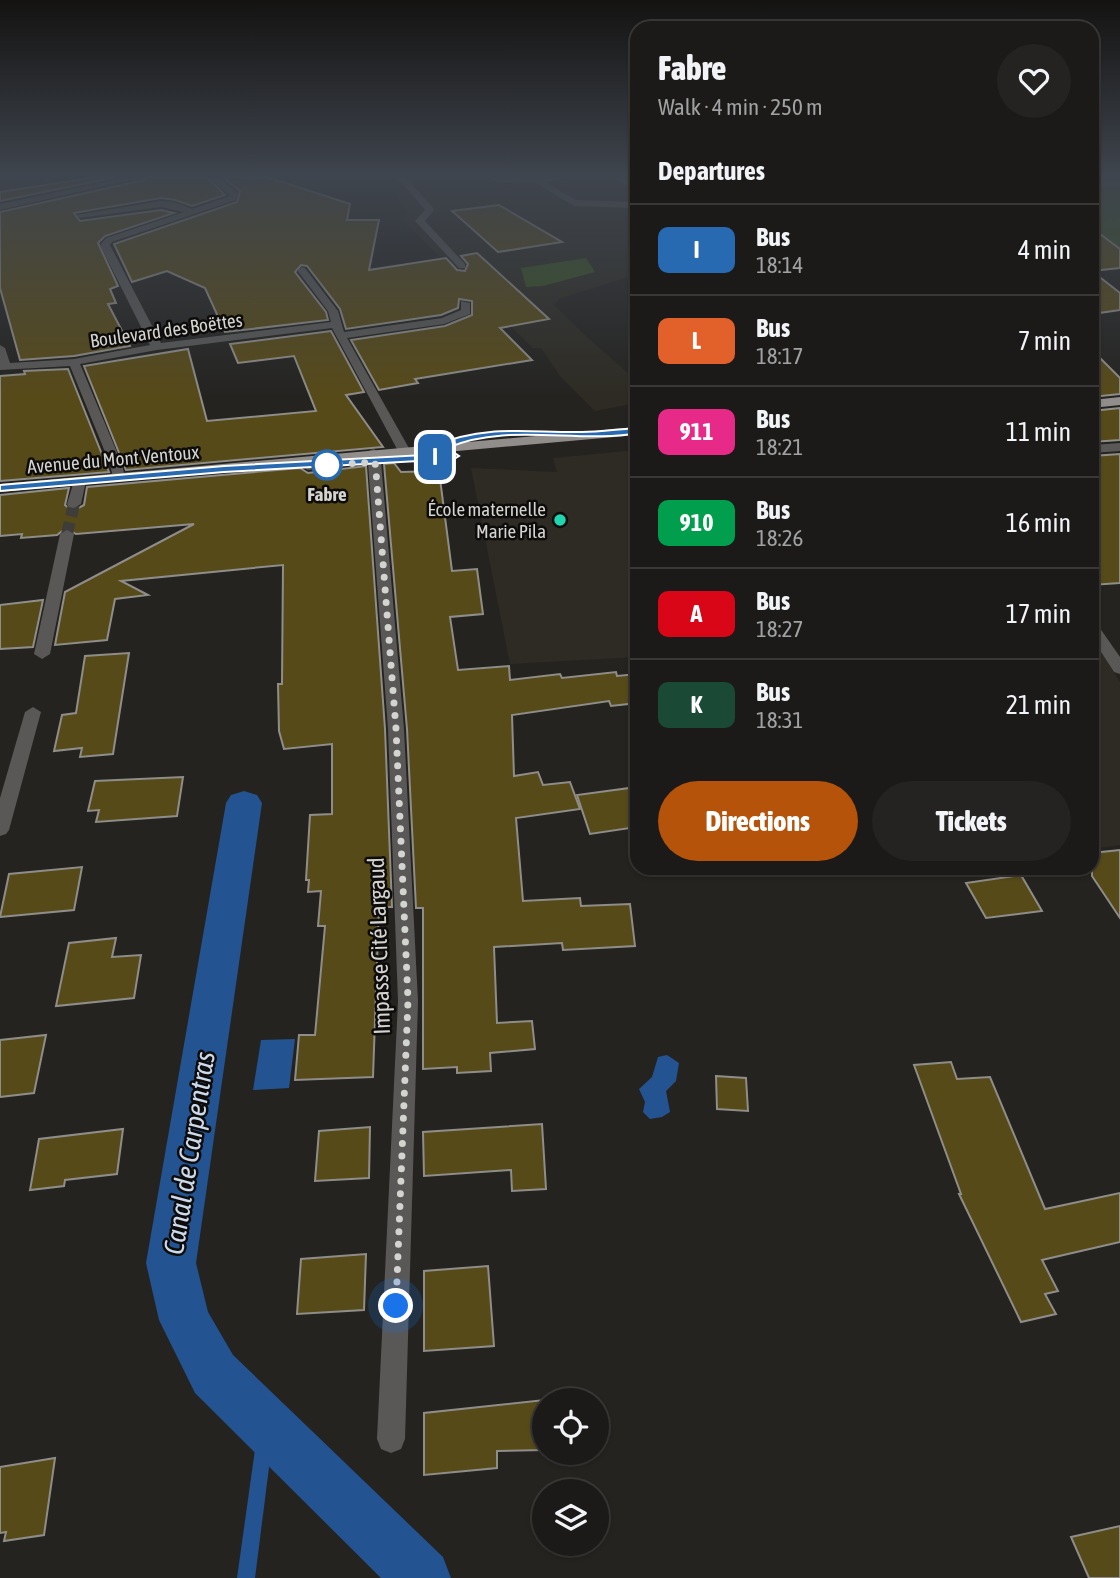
<!DOCTYPE html>
<html lang="en">
<head>
<meta charset="utf-8">
<style>
  body { margin:0; font-family:"Asap Condensed",sans-serif; background:#242321; color:#f1f3f6; height:100vh; display:flex; flex-direction:column; font-size:26px; white-space:nowrap }
  * { box-sizing:border-box; margin:0 }
  p { font-size:23px; color:#a0a1a2 }
  .icon { flex:none; width:38px; height:38px; fill:none; stroke:currentColor; stroke-width:2; stroke-linecap:round; stroke-linejoin:round }
  .map { position:relative; flex:1; overflow:hidden }
  .sheet { position:absolute; left:630px; top:21px; width:469px; height:854px; display:flex; flex-direction:column; background:#1b1a18; border-radius:21px; box-shadow:0 2px 5px #0004,0 0 0 2px #393837 }
  .sheet>* { flex:none }
  .badge { padding:0 14px; border-radius:10px; font-size:24px; line-height:46px }
  .tools { position:absolute; left:532px; top:1388px; display:grid; gap:14px }
  .tools a { display:grid; place-items:center; width:77px; height:77px; border-radius:50%; background:#1b1a18; box-shadow:0 2px 5px #0004,0 0 0 2px #393837; font-size:35px }
  .you { position:absolute; width:35px; height:35px; margin:-18px; border:5px solid #fff; border-radius:50%; background:#1a73e8; box-shadow:0 0 0 10px #1a73e833 }
  .map>.badge { position:absolute; translate:-50% -50%; box-shadow:0 0 0 4px #fff }
  h2 { padding:0 28px; font-size:26px; line-height:63px }
  .round { display:grid; place-items:center; flex:none; width:74px; height:74px; border-radius:37px; background:#242321 }
  .head { display:flex; align-items:center; justify-content:space-between; height:119px; padding:0 28px }
  h1 { font-size:33px; font-weight:800; line-height:52px }
  .cta { display:flex; gap:14px; margin-top:auto; padding:14px 28px }
  .cta a { flex:1; height:80px; border-radius:42px; background:#b45309; color:#fff; font-size:28px; font-weight:800; line-height:80px; text-align:center }
  .cta a+a { background:#242321; color:#f1f3f6 }
  ul { padding:0; list-style:none }
  li { display:flex; align-items:center; gap:21px; height:91px; padding:0 28px; border-top:2px solid #393837 }
  li div { flex:1 }
  li b { display:block; font-size:26px }
  li em { font-style:normal }
  li .badge { min-width:77px; font-weight:700; text-align:center }
  .map>svg:first-child { display:block }
  .built { fill:#2d2b23 }
  .green { fill:#395223 }
  .water { fill:#235391 }
  .lines { fill:none; stroke-linecap:round; stroke-linejoin:round }
  .stream { fill:#235391; fill-rule:evenodd }
  .canal { fill:#235391; fill-rule:evenodd }
  .building { fill:#574a19; stroke:#8e8d89; stroke-width:2 }
  .minor-tunnel { stroke:#3e3d3a; stroke-width:12; stroke-dasharray:12 6; stroke-linecap:butt }
  .minor { fill:#595857; fill-rule:evenodd }
  .major { fill:#908d8a; fill-rule:evenodd }
  .line { fill:#276ab1; stroke:#fff; stroke-width:2 }
  .walk { stroke:#d3d3d0; stroke-width:7; stroke-dasharray:0 12.6 }
  .stop-dot { fill:#fff; stroke:#276ab1; stroke-width:3.5 }
  .poi-dot { fill:#20d5b0; stroke:#0d0c0b; stroke-width:2.5 }
  .labels { text-anchor:middle; dominant-baseline:central; stroke-width:5; stroke-linejoin:round; paint-order:stroke }
  .far-street-label { font-size:19px; fill:#d3d3d0; stroke:#0d0c0b }
  .far-stop-label { font-size:19px; font-weight:bold; fill:#d3d3d0; stroke:#0d0c0b }
  .far-poi-label { font-size:19px; fill:#d3d3d0; stroke:#0d0c0b; text-anchor:end }
  .street-label { font-size:23px; fill:#d3d3d0; stroke:#0d0c0b }
  .near-water-label { font-size:28px; font-style:italic; fill:#cddaec; stroke:#0d0c0b }
</style>
</head>
<body>
<div class="map">
<svg width="1120" height="1578" viewBox="0 0 1120 1578">
  <rect width="100%" height="100%" fill="#242320"/>
  <!-- built -->
  <g class="built">
    <path d="M380,177H637V274L559,299L554,305L588,338L637,381V403L595,411L560,376L541,348H533L401,219L409,214Z"/>
    <path d="M637,450V657L510,664L471,468L557,472L553,458Z"/>
    <path d="M1092,638L1120,682V845L1092,849Z"/>
  </g>
  <!-- green -->
  <g class="green">
    <path d="M1092,177H1120V252L1092,250Z"/>
    <path d="M586,258L595,272L543,286L526,287L521,268Z"/>
  </g>
  <!-- water -->
  <g class="water">
    <path d="M295,1039L289,1088L253,1090L261,1040Z"/>
    <path d="M667,1055L679,1063L676,1081L666,1091L670,1112L662,1117L650,1119L643,1112L645,1102L639,1089L652,1077L658,1057Z"/>
  </g>
  <g class="lines">
    <!-- stream -->
    <path class="stream" d="M266,1420L272,1422L274,1428L255,1578H237L258,1428L260,1422Z"/>
    <!-- canal -->
    <path class="canal" d="M244,791L257,795L262,803L196,1263L208,1312L233,1355L443,1557L451,1578H381L195,1393L159,1320L146,1263L226,803L231,795Z"/>
  </g>
  <!-- building -->
  <g class="building">
    <path d="M97,177H117L0,201V192Z"/>
    <path d="M146,177H207L225,195L192,206L175,200L161,198L74,213L80,221L161,210L174,213L105,236L98,243L118,286L110,289L116,303L108,304L130,346L74,356L20,360L0,288V212L144,180Z"/>
    <path d="M222,177H267L350,204L347,220H379L369,270L446,258L457,270L465,271L468,264L461,256L477,253L549,319L500,328L532,360L415,379L418,383L379,390L351,340L445,326L472,315V301L459,299L458,308L441,315L346,329L340,309L307,266L301,265L295,272L326,312L328,320L225,332L205,288L167,271L132,282L114,244L237,202L240,191Z"/>
    <path d="M499,205L562,242L498,252L452,211Z"/>
    <path d="M1092,228L1120,249V268L1092,271L1120,293V310L1092,314Z"/>
    <path d="M331,331L364,392L346,395L383,447L126,470L84,366L188,349L207,421L316,411L294,356L238,363L230,344Z"/>
    <path d="M1092,350L1120,378V394L1092,397Z"/>
    <path d="M68,369L109,472L0,481V376L25,374L24,371Z"/>
    <path d="M1120,408V440L1092,442V411Z"/>
    <path d="M1120,454V583L1092,585V456Z"/>
    <path d="M394,463L401,472L439,471L452,571L477,569L483,614L450,617L458,670L509,666L510,680L560,674L562,678L616,672L617,676L637,674V703L611,706L609,701L512,715L514,776L538,772L543,785L570,782L580,809L516,818L523,901L580,898L581,906L630,904L635,946L563,950L562,943L494,947L497,1023L532,1021L535,1049L490,1053L491,1071L457,1073V1067L423,1069V908H416L407,729L384,464Z"/>
    <path d="M366,466L385,729L392,907H379L373,1077L295,1080L299,1035H315L325,926H318L321,891L308,892L309,880H306L310,815L332,814V744L284,749L279,731L278,684H282L283,565L121,581L148,595L115,599L107,640L55,645L65,592L194,524L76,534L66,528L57,535L21,538L22,534L0,536V495L69,488L65,505L73,511L84,505L87,487L300,468L308,473Z"/>
    <path d="M43,600L33,647L0,649V605Z"/>
    <path d="M129,653L113,754L80,757L82,748L54,751L62,715L76,713L85,656Z"/>
    <path d="M183,777L177,816L96,822L99,810L88,811L95,781Z"/>
    <path d="M637,787V827L590,834L577,795Z"/>
    <path d="M1120,850V918L1092,876V853Z"/>
    <path d="M82,867L74,910L0,917L9,874Z"/>
    <path d="M1021,875L1042,911L986,918L966,883Z"/>
    <path d="M116,938L112,957L141,955L134,998L56,1006L69,943Z"/>
    <path d="M46,1035L34,1093L0,1097V1040Z"/>
    <path d="M951,1062L957,1079L990,1077L1045,1209L1120,1193V1242L1042,1260L1058,1291L1045,1294L1056,1314L1021,1322L959,1194H961L914,1065Z"/>
    <path d="M716,1076L746,1078L748,1111L717,1109Z"/>
    <path d="M542,1124L546,1189L512,1191L511,1170L424,1176L423,1132Z"/>
    <path d="M370,1127L369,1178L315,1181L319,1131Z"/>
    <path d="M123,1129L117,1174L65,1180L64,1186L30,1190L39,1139Z"/>
    <path d="M366,1254L364,1310L297,1314L301,1259Z"/>
    <path d="M488,1266L494,1346L424,1351V1271Z"/>
    <path d="M544,1400V1450L497,1451V1468L424,1475V1413Z"/>
    <path d="M55,1458L44,1535L4,1541L6,1532L0,1533V1467Z"/>
    <path d="M1120,1526V1578H1089L1071,1537Z"/>
  </g>
  <g class="lines">
    <!-- minor-tunnel -->
    <path class="minor-tunnel" d="M67,534L74,504"/>
    <!-- minor -->
    <g class="minor">
      <path d="M129,177H143L0,210V204Z"/>
      <path d="M209,177H218L238,193L236,200L112,242L110,245L161,343L331,322L328,311L297,270L302,267L305,268L338,311L344,332L442,318L461,310V301L470,303V314L444,324L347,338L410,450L394,460L381,462L404,729L418,1001L405,1439L401,1449L391,1453L381,1449L377,1439L398,1001L388,729L368,463L308,470L302,466L308,462L368,456L370,450L374,449L380,454L397,449L332,328L157,350L80,364L122,464L125,478L119,482L113,478L110,464L70,366L0,370V345L5,348L10,363L74,359L150,345L100,245L106,238L184,212L161,207L80,218L76,215L161,201L174,202L192,209L230,196Z"/>
      <path d="M397,177H405L433,208L434,210L425,221L465,264V268H459L417,223L415,221L425,210Z"/>
      <path d="M490,177H573L545,182L576,200L637,202V208L574,206L535,183L497,182Z"/>
      <path d="M614,177H623L637,186V193Z"/>
      <path d="M1120,443V451L1092,453V445Z"/>
      <path d="M80,477L86,481L81,504L74,508L69,507L67,504L74,481Z"/>
      <path d="M67,530L74,534L50,654L42,659L34,654L60,534Z"/>
      <path d="M1092,622L1097,624L1120,657V674L1114,672L1092,638Z"/>
      <path d="M33,707L41,712L9,830L6,834L0,836V798L25,712Z"/>
    </g>
    <!-- major -->
    <g class="major">
      <path d="M1120,397V405L1092,408V400Z"/>
      <path d="M637,427V435L0,492V484Z"/>
    </g>
  </g>
  <!-- sky -->
  <linearGradient id="sky" x2="0" y2="1"><stop stop-color="#141312"/><stop offset="0.44" stop-color="#3f454e"/><stop offset="1" stop-color="#3f454e" stop-opacity="0"/></linearGradient>
  <rect width="1120" height="398" fill="url(#sky)"/>
  <!-- line -->
  <path class="line" d="M637,428L640,429V433C577,444 507,422 447,448L459,456L454,459L224,472L0,491V485L224,466L443,454L436,449V445C487,424 530,433 582,432C600,432 619,429 637,428Z"/>
  <g class="lines">
    <!-- walk -->
    <path class="walk" d="M327,465L375,462L376,472L396,729L408,1000L396,1306"/>
  </g>
  <!-- markers -->
  <circle class="stop-dot" cx="327" cy="465" r="14"/>
  <circle class="poi-dot" cx="560" cy="520" r="7"/>
  <g class="labels">
    <!-- far-street labels -->
    <g class="far-street-label">
      <text transform="translate(166 330) rotate(-8)">Boulevard des Boëttes</text>
      <text transform="translate(113 459) rotate(-5)">Avenue du Mont Ventoux</text>
    </g>
    <!-- far-stop labels -->
    <g class="far-stop-label">
      <text x="327" y="494">Fabre</text>
    </g>
    <!-- far-poi labels -->
    <g class="far-poi-label">
      <text x="546" y="509">École maternelle<tspan x="546" dy="22">Marie Pila</tspan></text>
    </g>
    <!-- street labels -->
    <g class="street-label">
      <text transform="translate(379 946) rotate(-92)">Impasse Cité Largaud</text>
    </g>
    <!-- near-water labels -->
    <g class="near-water-label">
      <text transform="translate(189 1153) rotate(-81)">Canal de Carpentras</text>
    </g>
  </g>
</svg>
<div class="tools">
<a><svg class="icon" aria-label="locate" viewBox="0 0 24 24"><circle cx="12" cy="12" r="6"/><path d="M12 2v4M12 18v4M2 12h4M18 12h4"/></svg></a>
<a><svg class="icon" aria-label="layers" viewBox="0 0 24 24"><path d="M12 4l9 5-9 5-9-5zM3 14l9 5 9-5"/></svg></a>
</div>
<div class="you" style="left:396px;top:1306px"></div>
<b class="badge" style="left:435px;top:457px;background:#276ab1;color:#fff">I</b>
<section class="sheet">
<div class="head"><div><h1>Fabre</h1><p>Walk · 4 min · 250 m</p></div><a class="round"><svg class="icon" aria-label="heart" viewBox="0 0 24 24"><path d="M12 20l-8-8c-3-5 5-10 8-4 3-6 11-1 8 4z"/></svg></a></div>
<h2>Departures</h2>
<ul>
<li><span class="badge" style="background:#276ab1;color:#fff">I</span><div><b>Bus</b><p>18:14</p></div><em>4 min</em></li>
<li><span class="badge" style="background:#e2612b;color:#fff">L</span><div><b>Bus</b><p>18:17</p></div><em>7 min</em></li>
<li><span class="badge" style="background:#e72987;color:#fff">911</span><div><b>Bus</b><p>18:21</p></div><em>11 min</em></li>
<li><span class="badge" style="background:#009e4d;color:#fff">910</span><div><b>Bus</b><p>18:26</p></div><em>16 min</em></li>
<li><span class="badge" style="background:#d90618;color:#fff">A</span><div><b>Bus</b><p>18:27</p></div><em>17 min</em></li>
<li><span class="badge" style="background:#1a4936;color:#fff">K</span><div><b>Bus</b><p>18:31</p></div><em>21 min</em></li>
</ul>
<div class="cta"><a>Directions</a><a>Tickets</a></div>
</section>
</div>
</body>
</html>
